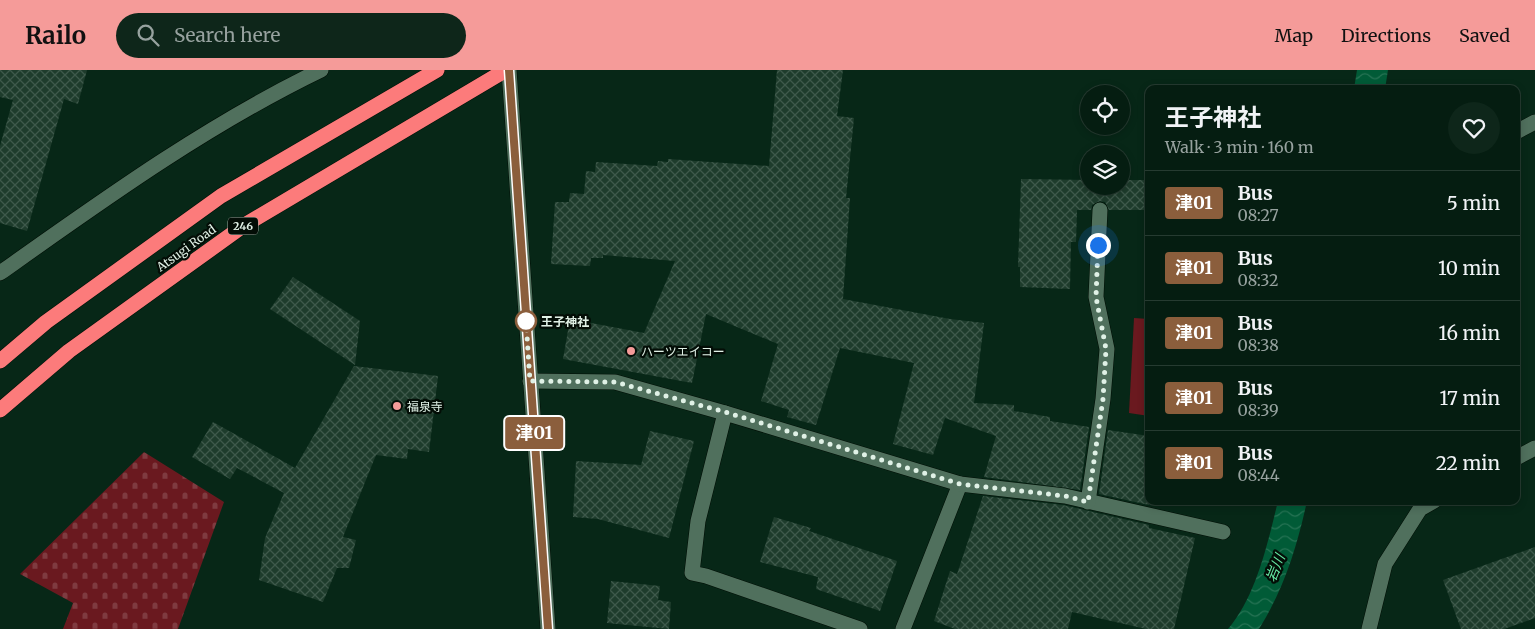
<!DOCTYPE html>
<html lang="en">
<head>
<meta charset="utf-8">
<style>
  body { margin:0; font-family:Merriweather,"Noto Sans JP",serif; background:#0e261a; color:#f1f3f6; height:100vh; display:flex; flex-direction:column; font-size:19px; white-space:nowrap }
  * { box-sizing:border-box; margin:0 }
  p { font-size:16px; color:#97a29f }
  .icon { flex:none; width:28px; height:28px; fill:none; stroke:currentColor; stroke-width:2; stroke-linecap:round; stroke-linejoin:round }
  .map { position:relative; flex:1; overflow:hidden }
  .drawer { position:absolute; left:1145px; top:15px; width:375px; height:420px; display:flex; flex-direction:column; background:#051d11; border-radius:10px; box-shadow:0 2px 8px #0003,0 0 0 1px #263b31 }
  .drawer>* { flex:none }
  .badge { padding:0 10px; border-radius:4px; font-size:18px; line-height:32px }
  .controls { position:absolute; left:1080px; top:15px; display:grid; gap:10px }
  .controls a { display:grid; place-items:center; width:50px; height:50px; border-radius:50%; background:#051d11; box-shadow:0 2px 8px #0003,0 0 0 1px #263b31; font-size:25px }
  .you { position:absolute; width:25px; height:25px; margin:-12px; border:4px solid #fff; border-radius:50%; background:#1a73e8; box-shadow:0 0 0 8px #1a73e833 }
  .map>.badge { position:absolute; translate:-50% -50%; box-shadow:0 0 0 2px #fff }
  .round { display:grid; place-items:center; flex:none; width:52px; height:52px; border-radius:26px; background:#0e261a }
  .head { display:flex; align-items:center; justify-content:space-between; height:85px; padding:0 20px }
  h1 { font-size:24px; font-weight:700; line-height:38px }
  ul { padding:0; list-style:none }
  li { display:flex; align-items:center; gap:15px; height:65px; padding:0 20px; border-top:1px solid #263b31 }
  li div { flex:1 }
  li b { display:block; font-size:19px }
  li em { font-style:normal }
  li .badge { min-width:55px; font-weight:700; text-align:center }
  header { display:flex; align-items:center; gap:30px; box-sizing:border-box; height:70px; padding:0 25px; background:#f59b99; color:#111 }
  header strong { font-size:24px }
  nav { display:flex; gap:28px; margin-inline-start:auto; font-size:18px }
  .search { width:350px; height:45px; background:#0e261a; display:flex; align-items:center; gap:12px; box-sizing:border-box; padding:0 18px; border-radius:28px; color:#97a29f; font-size:19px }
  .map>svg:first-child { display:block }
  .green { fill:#6a191f }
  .cemetery { fill:url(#cemetery-stones) }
  .water { fill:url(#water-waves) }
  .building { fill:url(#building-cross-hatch) }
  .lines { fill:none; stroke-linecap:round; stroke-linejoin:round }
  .minor-casing { stroke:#000e05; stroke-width:16 }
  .highway-casing { stroke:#000e05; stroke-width:16 }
  .minor { stroke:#50705d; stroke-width:15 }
  .highway { stroke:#fc7b7b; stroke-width:15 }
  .line-casing { stroke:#fff; stroke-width:11 }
  .line { stroke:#8b5e3c; stroke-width:8 }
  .walk { stroke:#e0f1e6; stroke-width:5; stroke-dasharray:0 9 }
  .stop-dot { fill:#fff; stroke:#8b5e3c; stroke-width:2.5 }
  .poi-dot { fill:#f59b99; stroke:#030d06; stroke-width:2 }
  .labels { text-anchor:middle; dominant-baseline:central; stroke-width:4.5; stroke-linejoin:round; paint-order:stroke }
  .shield { fill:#030d06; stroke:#9eada3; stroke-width:1 }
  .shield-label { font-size:11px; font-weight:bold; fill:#e0f1e6 }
  .street-label { font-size:12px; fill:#e0f1e6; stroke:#030d06 }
  .stop-label { font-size:12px; font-weight:bold; fill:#e0f1e6; stroke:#030d06; text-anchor:start }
  .poi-label { font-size:12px; fill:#e0f1e6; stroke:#030d06; text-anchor:start }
  .water-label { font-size:14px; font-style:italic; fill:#64e7a3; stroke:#030d06 }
</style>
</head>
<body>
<header>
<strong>Railo</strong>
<div class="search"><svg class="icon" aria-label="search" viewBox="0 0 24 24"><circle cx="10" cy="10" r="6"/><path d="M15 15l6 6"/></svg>Search here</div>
<nav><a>Map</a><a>Directions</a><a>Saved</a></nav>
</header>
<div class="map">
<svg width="1535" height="559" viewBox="0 0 1535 559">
  <defs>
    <pattern id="cemetery-stones" width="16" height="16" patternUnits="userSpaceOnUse" patternTransform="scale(1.25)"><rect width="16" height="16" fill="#6a191f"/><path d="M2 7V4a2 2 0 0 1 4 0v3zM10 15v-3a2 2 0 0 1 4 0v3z" fill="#7f3b40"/></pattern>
    <pattern id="water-waves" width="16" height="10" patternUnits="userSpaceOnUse" patternTransform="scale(1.25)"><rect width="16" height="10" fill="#015b37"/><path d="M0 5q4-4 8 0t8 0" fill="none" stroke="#267354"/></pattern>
    <pattern id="building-cross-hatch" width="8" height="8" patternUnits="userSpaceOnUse" patternTransform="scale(1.25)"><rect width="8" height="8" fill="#1e3c2c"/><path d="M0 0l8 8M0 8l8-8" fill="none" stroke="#3e594b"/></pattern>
  </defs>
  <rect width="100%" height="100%" fill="#072717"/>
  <!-- green -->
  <path class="green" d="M1134,248L1149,249V346L1129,343Z"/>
  <!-- cemetery -->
  <path class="cemetery" d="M144,382L224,432L178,559H63L73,533L20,504Z"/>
  <!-- water -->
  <g class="water">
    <path d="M1357,0H1388L1385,19H1354Z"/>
    <path d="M1278,431H1307C1297,477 1284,519 1259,559H1228C1256,527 1268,472 1278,431Z"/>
  </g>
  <!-- building -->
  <g class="building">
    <path d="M0,0H87L78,34L64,29L27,161L0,153V76L13,30L0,27Z"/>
    <path d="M777,0H843L837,46L854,48L846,128H850L843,229L950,249L984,253L974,333L1014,335V341L1050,347V351L1089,357L1080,420L984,407L996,366L945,348L933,385L893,374L914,293L840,278L816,355L787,347L789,340L761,331L778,274L706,244L692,313L563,289L570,249L644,263L675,191L603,185V188H591L590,196L551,194L555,132H569L570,123L584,124L586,101L595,102L596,92L657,96L658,91L668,92V89L769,96Z"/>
    <path d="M1021,109L1089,110V116H1121V110H1149V140H1109L1105,132L1100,131L1092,135L1091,140H1077L1076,172H1071L1070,219L1020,217V197H1018Z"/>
    <path d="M293,207L360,251L355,295L270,239Z"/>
    <path d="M354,296L438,306L429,382L408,379L407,389L376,385L343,467L356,470L349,498H337L323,532L259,510L265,468L284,423L237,398L230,409L192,387L213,352L295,398Z"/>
    <path d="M1108,360L1149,366V435L1099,424Z"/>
    <path d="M650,361L694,371L669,468L598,449L573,447L576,391L641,395Z"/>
    <path d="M983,426L1063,435L1149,455V458L1195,468L1174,559H1146L1072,542L1068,559H955L934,551L950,501L957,504Z"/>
    <path d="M774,447L811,458L809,461L897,491L880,541L816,519L818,507L760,492Z"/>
    <path d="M1535,477V548L1504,559H1461L1443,510Z"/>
    <path d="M611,511L660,516L658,530L671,532L669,559L607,553Z"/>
  </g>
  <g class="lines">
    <defs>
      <g id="minor">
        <path d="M509,0L548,559"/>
        <path d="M1516,62L1535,52"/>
        <path d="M0,203C103,130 207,55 321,0"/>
        <path d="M530,311L615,312L725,343L960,414L903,559"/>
        <path d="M725,343L698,451L692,503L706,506L860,559"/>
        <path d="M1516,388L1535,378"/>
        <path d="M960,414L1065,426L1223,462"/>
        <path d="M1088,432L1103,329L1107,279L1096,227L1100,140"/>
        <path d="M1369,559L1385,494L1420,439L1434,431"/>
      </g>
      <g id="highway">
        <path d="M0,291L46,252L221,126L437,0"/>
        <path d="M0,340L69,281L243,156L506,0"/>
      </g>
    </defs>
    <!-- minor casing -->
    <use href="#minor" class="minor-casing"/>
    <!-- highway casing -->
    <use href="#highway" class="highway-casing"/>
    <!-- minor -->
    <use href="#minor" class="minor"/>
    <!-- highway -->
    <use href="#highway" class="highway"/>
  </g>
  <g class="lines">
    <defs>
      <path id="line" d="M509,0L548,559"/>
    </defs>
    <!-- line casing -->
    <use href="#line" class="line-casing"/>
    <!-- line -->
    <use href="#line" class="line"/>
    <!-- walk -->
    <path class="walk" d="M526,251L530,311L615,312L725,342L960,414L1065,426L1088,432L1103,329L1106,279L1096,227L1098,175"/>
  </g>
  <!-- markers -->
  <circle class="stop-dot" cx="526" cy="251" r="10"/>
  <g class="poi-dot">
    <circle cx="631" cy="281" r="5"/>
    <circle cx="397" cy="336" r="5"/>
  </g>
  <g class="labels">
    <!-- shield labels -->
    <rect class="shield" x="228" y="147.5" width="30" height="17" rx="4"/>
    <g class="shield-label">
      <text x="243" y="156">246</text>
    </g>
    <!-- street labels -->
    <g class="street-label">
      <text transform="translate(186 178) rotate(-36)">Atsugi Road</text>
    </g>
    <!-- stop labels -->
    <g class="stop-label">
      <text x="541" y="251">王子神社</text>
    </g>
    <!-- poi labels -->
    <g class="poi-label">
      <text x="641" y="281">ハーツエイコー</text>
      <text x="407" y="336">福泉寺</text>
    </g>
    <!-- water labels -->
    <g class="water-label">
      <text transform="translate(1275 498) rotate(-68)">岩川</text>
    </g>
  </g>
</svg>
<div class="controls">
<a><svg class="icon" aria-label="locate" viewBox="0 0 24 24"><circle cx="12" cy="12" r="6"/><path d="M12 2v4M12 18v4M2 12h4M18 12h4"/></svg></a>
<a><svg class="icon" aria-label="layers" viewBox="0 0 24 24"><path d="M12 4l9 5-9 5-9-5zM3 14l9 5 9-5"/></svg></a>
</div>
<div class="you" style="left:1098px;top:175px"></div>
<b class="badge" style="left:534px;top:363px;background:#8b5e3c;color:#fff">津01</b>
<section class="drawer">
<div class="head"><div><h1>王子神社</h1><p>Walk · 3 min · 160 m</p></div><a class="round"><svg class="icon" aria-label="heart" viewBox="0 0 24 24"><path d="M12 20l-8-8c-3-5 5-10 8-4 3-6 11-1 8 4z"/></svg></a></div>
<ul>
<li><span class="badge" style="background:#8b5e3c;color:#fff">津01</span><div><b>Bus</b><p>08:27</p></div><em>5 min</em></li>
<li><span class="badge" style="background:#8b5e3c;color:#fff">津01</span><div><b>Bus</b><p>08:32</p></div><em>10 min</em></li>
<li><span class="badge" style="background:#8b5e3c;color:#fff">津01</span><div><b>Bus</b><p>08:38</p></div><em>16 min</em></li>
<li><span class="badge" style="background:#8b5e3c;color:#fff">津01</span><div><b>Bus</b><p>08:39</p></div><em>17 min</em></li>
<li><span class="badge" style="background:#8b5e3c;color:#fff">津01</span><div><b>Bus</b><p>08:44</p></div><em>22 min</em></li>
</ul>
</section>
</div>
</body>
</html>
